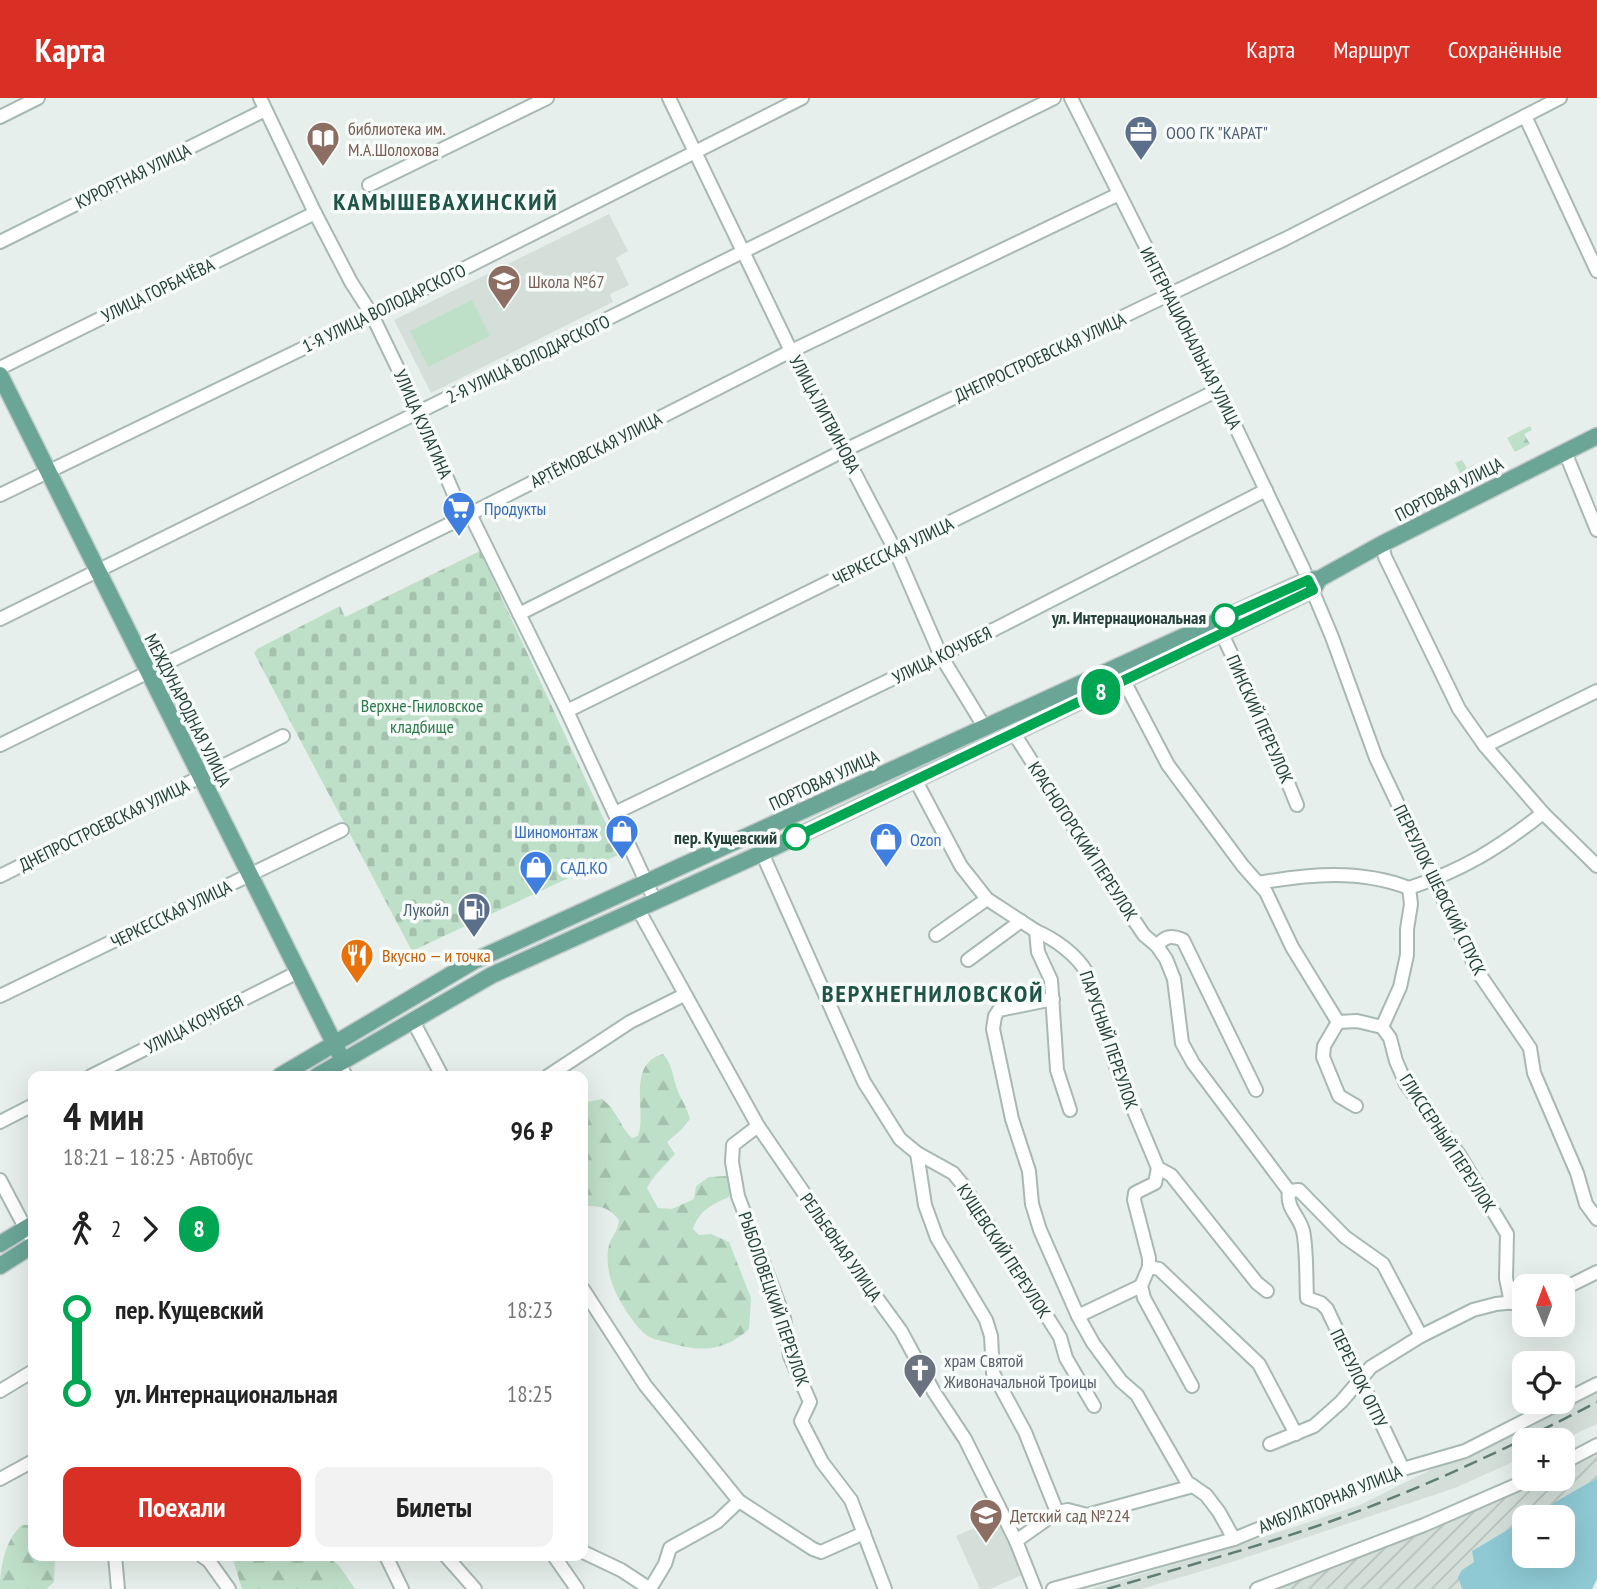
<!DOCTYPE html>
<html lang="ru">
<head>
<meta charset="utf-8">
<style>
  body { margin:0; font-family:"PT Sans Narrow",sans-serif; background:#f2f2f2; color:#222; height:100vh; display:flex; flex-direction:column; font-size:26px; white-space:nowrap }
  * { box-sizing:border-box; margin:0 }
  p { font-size:23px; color:#767676 }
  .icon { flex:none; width:38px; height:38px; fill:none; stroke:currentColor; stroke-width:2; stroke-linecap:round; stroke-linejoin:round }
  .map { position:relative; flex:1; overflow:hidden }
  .panel { position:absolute; left:28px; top:973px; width:560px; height:490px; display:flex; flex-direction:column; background:#fff; border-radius:14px; box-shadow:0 7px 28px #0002 }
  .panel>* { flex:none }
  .badge { padding:0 14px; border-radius:23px; font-size:24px; line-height:46px }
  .needle { width:46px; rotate:359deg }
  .controls { position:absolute; left:1512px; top:1176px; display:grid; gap:14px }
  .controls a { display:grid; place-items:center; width:63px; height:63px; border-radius:14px; background:#fff; box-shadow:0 7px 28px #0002; font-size:35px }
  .map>.badge { position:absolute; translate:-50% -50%; box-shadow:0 0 0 4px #fff }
  .legs { display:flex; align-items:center; gap:10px; height:77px; padding:0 35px; font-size:23px }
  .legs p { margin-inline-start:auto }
  .head { display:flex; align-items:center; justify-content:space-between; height:119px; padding:0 35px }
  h1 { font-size:38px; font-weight:600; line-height:52px }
  .cta { display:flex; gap:14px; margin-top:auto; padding:14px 35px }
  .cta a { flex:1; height:80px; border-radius:14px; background:#d93025; color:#fff; font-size:28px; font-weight:600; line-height:80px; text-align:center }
  .cta a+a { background:#f2f2f2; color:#222 }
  ul { padding:0 35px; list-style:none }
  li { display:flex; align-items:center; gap:24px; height:84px; font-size:26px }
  li i { display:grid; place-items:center; width:10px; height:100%; margin:0 9px; background:currentColor }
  li i::after { content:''; width:18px; height:18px; margin:-9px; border:5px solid; border-radius:50%; background:#fff }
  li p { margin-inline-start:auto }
  li:first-child i { background:linear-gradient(#0000 50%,currentColor 0) }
  li:last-child i { background:linear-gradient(currentColor 50%,#0000 0) }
  header { display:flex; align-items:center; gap:42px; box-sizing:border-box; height:98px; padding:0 35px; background:#d93025; color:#fff }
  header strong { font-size:33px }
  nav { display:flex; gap:38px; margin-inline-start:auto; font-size:24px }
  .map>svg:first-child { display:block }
  .built { fill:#d4dfda }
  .industrial { fill:url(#industrial-furrows) }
  .forest { fill:url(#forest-firs) }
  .cemetery { fill:url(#cemetery-stones) }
  .garden { fill:#bfe0c8 }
  .water { fill:#8ec9d4 }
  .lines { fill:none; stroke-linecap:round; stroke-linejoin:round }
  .minor-casing { stroke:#a8b8b2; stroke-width:16 }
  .major-casing { stroke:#c2cac8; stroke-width:19 }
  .minor { stroke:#fff; stroke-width:12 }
  .major { stroke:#6aa596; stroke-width:16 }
  .rail { stroke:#5f7d75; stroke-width:2.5; stroke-dasharray:14 7; stroke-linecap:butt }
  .line-1-casing { stroke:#fff; stroke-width:16 }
  .line-1 { stroke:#00a651; stroke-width:10 }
  .stop-1-dot { fill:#fff; stroke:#00a651; stroke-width:3.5 }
  .labels { text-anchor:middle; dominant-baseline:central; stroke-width:7; stroke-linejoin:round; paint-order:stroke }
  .education-label { font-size:18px; fill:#785e54; stroke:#f7fbf9; text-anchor:start }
  .service-label { font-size:18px; fill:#4e5e75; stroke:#f7fbf9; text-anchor:start }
  .street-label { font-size:18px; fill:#24423a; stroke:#f7fbf9 }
  .shop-label { font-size:18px; fill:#366cbe; stroke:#f7fbf9; text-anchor:start }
  .stop-label { font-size:18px; font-weight:bold; fill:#24423a; stroke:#f7fbf9; text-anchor:end }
  .park-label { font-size:18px; fill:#2d7a4b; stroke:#f7fbf9 }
  .food-label { font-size:18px; fill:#c56008; stroke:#f7fbf9; text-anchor:start }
  .worship-label { font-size:18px; fill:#5b616d; stroke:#f7fbf9; text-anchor:start }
  .district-label { font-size:24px; font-weight:bold; letter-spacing:2px; fill:#1f5548; stroke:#f7fbf9 }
</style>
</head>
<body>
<header>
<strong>Карта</strong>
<nav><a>Карта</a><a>Маршрут</a><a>Сохранённые</a></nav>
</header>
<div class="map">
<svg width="1597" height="1491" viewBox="0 0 1597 1491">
  <defs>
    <pattern id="industrial-furrows" width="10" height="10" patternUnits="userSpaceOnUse" patternTransform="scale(1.75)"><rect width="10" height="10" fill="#d4dfda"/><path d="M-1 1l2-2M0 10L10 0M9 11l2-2" fill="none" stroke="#b6c1bc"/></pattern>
    <pattern id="forest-firs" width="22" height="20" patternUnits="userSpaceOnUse" patternTransform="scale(1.75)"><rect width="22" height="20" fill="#bfe0c8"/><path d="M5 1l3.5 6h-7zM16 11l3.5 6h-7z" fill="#a4c1ad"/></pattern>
    <pattern id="cemetery-stones" width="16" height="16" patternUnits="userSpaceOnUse" patternTransform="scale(1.75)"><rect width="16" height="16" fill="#bfe0c8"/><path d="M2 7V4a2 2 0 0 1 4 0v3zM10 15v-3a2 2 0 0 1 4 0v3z" fill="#a4c1ad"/></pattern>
  </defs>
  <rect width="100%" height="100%" fill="#e6efeb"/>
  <!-- built -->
  <g class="built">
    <path d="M609,116L628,153L616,160L629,187L610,196L613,204L431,295L394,222Z"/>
    <path d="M1597,1289V1326L1562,1342H1524V1359L1455,1390L1229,1465L1141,1491H1090L1240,1447L1360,1407Z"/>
    <path d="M1000,1419L1024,1476L990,1491H980L956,1438Z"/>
  </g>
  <!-- industrial -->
  <path class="industrial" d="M1597,1347V1380L1529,1419H1524V1422L1472,1453L1474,1464L1462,1472L1459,1482L1462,1491H1257L1530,1381H1563V1365Z"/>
  <!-- forest -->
  <g class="forest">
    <path d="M1530,328L1532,332L1524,336L1530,346L1515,354L1507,340Z"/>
    <path d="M1462,362L1467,370L1474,367L1478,374L1463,381L1455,365Z"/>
    <path d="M663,956C672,966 672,976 676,988C680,1000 687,1009 690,1021L681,1032L667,1044L675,1056C665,1068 653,1077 647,1090L658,1110L672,1111L694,1101L696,1088L709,1079L727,1078L732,1086L729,1099C712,1106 699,1113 693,1131L699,1137L711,1136L729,1144L751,1200L749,1231C723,1254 702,1254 669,1245C663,1243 654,1242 648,1238C636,1231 616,1199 612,1185C608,1175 606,1157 609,1147C612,1138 618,1133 619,1122C608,1108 600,1108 583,1108V1005L602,1001C619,1014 619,1028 632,1040L638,1038C647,1013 626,966 663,956Z"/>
    <path d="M22,1427H33V1458H55L54,1484L46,1491H0C0,1469 5,1442 22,1427Z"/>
    <path d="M232,1458H328L340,1469L355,1491H242Z"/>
  </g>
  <!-- cemetery -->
  <path class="cemetery" d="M480,453L620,756L412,853L254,555L257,551L340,508L345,519Z"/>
  <!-- garden -->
  <path class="garden" d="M472,202L490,238L428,269L410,233Z"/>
  <!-- water -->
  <path class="water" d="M1597,1380V1481L1592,1491H1462L1458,1479L1462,1472L1474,1464L1472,1453L1524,1422V1458H1563V1419H1529Z"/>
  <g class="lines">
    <defs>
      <g id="minor">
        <path d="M260,0L315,115L351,184L372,217L415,306L459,408L470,416L567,613L655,803"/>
        <path d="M669,0L791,253L895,452L941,558L985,630"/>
        <path d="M1071,0L1218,292L1303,470L1332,539L1376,660L1478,874L1530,950L1534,975L1577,1075L1586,1106L1597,1121"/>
        <path d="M1525,18L1597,173"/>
        <path d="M0,19L38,0"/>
        <path d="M369,87L547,0"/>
        <path d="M0,144L265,12"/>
        <path d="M0,270L315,115"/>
        <path d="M1565,354L1597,432"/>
        <path d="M0,397L372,217L802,0"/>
        <path d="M1382,446L1385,459L1459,611L1485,648L1543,715L1597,768"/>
        <path d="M519,516L845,352L1285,141L1560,0"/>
        <path d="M0,521L1054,0"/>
        <path d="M1222,536L1263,623L1297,707"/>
        <path d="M1124,583L1168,667L1243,768L1266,794L1292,849L1338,924L1324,948L1323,959L1339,998L1356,1008"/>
        <path d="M567,613L1218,292"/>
        <path d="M1013,634L1115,794L1144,837L1157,848L1166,861L1174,881L1182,945L1193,965L1289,1093L1299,1092L1345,1139L1383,1166L1421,1238"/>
        <path d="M0,647L478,412L783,257L1119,96"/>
        <path d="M1485,648L1597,593"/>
        <path d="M915,681L961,768L987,801L1036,833L1038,854L1051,882L1057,972L1070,1012"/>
        <path d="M615,715L995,531L1266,392"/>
        <path d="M762,755L864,984L900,1041L917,1055L953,1075L963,1087L1060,1239L1066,1260L1094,1308"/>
        <path d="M0,778L283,638"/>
        <path d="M1258,785C1309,776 1360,771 1409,790C1463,772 1499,750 1543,715"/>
        <path d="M638,811L758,1028L858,1174L901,1233L934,1294L965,1341L1016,1443L1035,1491"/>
        <path d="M1036,833C1055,841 1077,857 1087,875L1118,975L1158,1070L1171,1077L1257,1185L1267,1193"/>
        <path d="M936,837L987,801"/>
        <path d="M1157,848C1165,838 1171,837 1183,842L1256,992"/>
        <path d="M968,862L1021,823"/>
        <path d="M0,898L342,732"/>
        <path d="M1053,901L999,912L995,918L993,931L1012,1021L1029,1073L1032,1106L1040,1132L1078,1218L1093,1245L1121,1283L1137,1297L1187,1384L1206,1397L1219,1414L1234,1441"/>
        <path d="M413,923L442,978"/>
        <path d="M1338,924L1357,923L1382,929L1390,940L1396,963L1406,986L1458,1055L1507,1136L1506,1180L1511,1205"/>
        <path d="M1382,929L1400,889L1407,857V831L1411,806L1409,790"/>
        <path d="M339,965L346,978"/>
        <path d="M91,978L298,874"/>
        <path d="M548,978L630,924L684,897"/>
        <path d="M0,1024L33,1007"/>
        <path d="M758,1028L733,1047L732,1064L738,1098L784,1220L790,1258L810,1304L801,1323L822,1364L851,1402L885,1491"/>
        <path d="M917,1055L925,1107L937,1140L986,1222L991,1238L993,1275L1025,1334L1057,1414"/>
        <path d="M1158,1070L1155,1085L1135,1095L1134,1102L1149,1160V1169L1141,1188L1144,1200L1192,1288"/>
        <path d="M0,1082L29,1137"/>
        <path d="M1289,1093C1286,1111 1299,1117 1303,1133C1307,1150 1306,1181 1307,1200L1321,1205L1327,1211L1403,1371"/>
        <path d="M1149,1169L1159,1171L1259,1266L1296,1336"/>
        <path d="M583,1191L645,1287L739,1403L813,1451L821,1454L864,1435"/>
        <path d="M1563,1191L1597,1174"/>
        <path d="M1078,1218L1141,1188"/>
        <path d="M0,1293L33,1273"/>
        <path d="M1270,1346L1314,1328L1341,1304L1371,1269L1421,1238L1473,1212L1496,1206L1524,1203"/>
        <path d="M1563,1365L1597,1347"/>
        <path d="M0,1381L33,1363"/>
        <path d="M1016,1443L1057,1414L1068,1412L1087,1417L1193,1388"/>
        <path d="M583,1454L621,1472L650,1491"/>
        <path d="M115,1458L118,1491"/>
        <path d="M202,1458L209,1463L229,1491"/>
        <path d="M386,1458L402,1491"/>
        <path d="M446,1458L475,1491"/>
        <path d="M554,1458L577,1491"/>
        <path d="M650,1491L665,1466L670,1450L717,1424L739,1403"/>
        <path d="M1053,1491L1234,1441L1403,1371L1465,1353L1597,1286"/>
        <path d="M1257,1491L1424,1427L1530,1381"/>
      </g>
      <g id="major">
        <path d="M0,277L339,955"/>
        <path d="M280,978L474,863L1296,487L1308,482L1319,481L1382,446L1597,338"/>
        <path d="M317,978L492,877L762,755L1313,492L1319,481"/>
        <path d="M0,1146L33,1126"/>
        <path d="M0,1168L33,1147"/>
      </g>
    </defs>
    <!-- minor casing -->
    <use href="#minor" class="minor-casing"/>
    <!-- major casing -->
    <use href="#major" class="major-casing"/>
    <!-- minor -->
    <use href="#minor" class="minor"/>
    <!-- major -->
    <use href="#major" class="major"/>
    <!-- rail -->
    <path class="rail" d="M1107,1491C1180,1470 1254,1450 1326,1425C1419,1392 1509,1350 1597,1304"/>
  </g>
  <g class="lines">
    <defs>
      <path id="line-1" d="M796,739L1313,492L1308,482L1225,519"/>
    </defs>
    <!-- line-1 casing -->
    <use href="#line-1" class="line-1-casing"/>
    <!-- line-1 -->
    <use href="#line-1" class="line-1"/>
  </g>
  <!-- icons -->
  <defs>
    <symbol id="office-pin" viewBox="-11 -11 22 30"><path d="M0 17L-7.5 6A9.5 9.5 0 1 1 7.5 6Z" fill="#5c6f8a" stroke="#f7fbf9"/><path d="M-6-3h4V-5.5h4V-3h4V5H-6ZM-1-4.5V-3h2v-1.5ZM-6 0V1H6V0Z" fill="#fff"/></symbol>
    <symbol id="library-pin" viewBox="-11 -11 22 30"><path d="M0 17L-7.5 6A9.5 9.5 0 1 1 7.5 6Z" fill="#8d6e63" stroke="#f7fbf9"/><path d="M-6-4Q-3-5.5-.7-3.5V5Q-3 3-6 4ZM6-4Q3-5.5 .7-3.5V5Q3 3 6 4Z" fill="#fff"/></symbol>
    <symbol id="school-pin" viewBox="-11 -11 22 30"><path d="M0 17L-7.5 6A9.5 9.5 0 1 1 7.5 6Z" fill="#8d6e63" stroke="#f7fbf9"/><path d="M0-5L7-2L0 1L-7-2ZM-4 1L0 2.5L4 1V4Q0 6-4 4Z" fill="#fff"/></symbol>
    <symbol id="supermarket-pin" viewBox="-11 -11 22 30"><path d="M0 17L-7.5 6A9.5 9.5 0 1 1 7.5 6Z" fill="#3f7fe0" stroke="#f7fbf9"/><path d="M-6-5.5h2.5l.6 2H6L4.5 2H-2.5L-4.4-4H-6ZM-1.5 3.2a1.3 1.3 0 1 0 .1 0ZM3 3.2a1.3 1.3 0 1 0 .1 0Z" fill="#fff"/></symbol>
    <symbol id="shop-pin" viewBox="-11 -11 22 30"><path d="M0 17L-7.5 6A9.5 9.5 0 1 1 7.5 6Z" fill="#3f7fe0" stroke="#f7fbf9"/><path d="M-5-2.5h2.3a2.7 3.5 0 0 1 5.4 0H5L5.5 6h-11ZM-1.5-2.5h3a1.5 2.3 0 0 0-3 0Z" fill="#fff"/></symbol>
    <symbol id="fuel-pin" viewBox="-11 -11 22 30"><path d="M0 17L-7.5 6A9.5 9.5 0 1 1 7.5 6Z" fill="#5c6f8a" stroke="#f7fbf9"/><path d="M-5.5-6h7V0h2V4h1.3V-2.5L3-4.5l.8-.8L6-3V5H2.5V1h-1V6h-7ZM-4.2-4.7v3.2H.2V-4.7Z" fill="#fff"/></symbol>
    <symbol id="restaurant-pin" viewBox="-11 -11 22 30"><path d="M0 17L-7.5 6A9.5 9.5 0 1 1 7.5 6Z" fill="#e8710a" stroke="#f7fbf9"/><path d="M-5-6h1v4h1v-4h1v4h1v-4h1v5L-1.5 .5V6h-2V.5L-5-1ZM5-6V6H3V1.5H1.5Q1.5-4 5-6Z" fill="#fff"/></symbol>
    <symbol id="church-pin" viewBox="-11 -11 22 30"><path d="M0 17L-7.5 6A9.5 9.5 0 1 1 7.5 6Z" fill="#6b7280" stroke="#f7fbf9"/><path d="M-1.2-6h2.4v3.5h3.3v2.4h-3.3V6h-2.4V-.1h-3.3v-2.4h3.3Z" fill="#fff"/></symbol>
  </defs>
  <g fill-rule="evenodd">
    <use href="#office-pin" x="1122" y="15" width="38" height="52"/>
    <use href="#library-pin" x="304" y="21" width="38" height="52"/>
    <use href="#school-pin" x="485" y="164" width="38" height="52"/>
    <use href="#supermarket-pin" x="440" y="391" width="38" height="52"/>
    <use href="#shop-pin" x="603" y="714" width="38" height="52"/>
    <use href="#shop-pin" x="867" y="722" width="38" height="52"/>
    <use href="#shop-pin" x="517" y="750" width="38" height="52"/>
    <use href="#fuel-pin" x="455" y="792" width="38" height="52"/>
    <use href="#restaurant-pin" x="338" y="838" width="38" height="52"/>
    <use href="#church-pin" x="901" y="1253" width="38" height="52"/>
    <use href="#school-pin" x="967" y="1398" width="38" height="52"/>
  </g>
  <!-- markers -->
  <g class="stop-1-dot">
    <circle cx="1225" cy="519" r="12"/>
    <circle cx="796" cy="739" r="12"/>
  </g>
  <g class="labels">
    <!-- education labels -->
    <g class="education-label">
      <text x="348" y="30">библиотека им.<tspan x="348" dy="21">М.А.Шолохова</tspan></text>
      <text x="528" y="183">Школа №67</text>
      <text x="1010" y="1417">Детский сад №224</text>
    </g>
    <!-- service labels -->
    <g class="service-label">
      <text x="1166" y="34">ООО ГК "КАРАТ"</text>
      <text x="449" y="811" text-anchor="end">Лукойл</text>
    </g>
    <!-- street labels -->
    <g class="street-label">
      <text transform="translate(133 78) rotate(-26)">КУРОРТНАЯ УЛИЦА</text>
      <text transform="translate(158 192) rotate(-26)">УЛИЦА ГОРБАЧЁВА</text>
      <text transform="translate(384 210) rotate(-26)">1-Я УЛИЦА ВОЛОДАРСКОГО</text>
      <text transform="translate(1191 240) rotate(63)">ИНТЕРНАЦИОНАЛЬНАЯ УЛИЦА</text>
      <text transform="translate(1040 259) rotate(-25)">ДНЕПРОСТРОЕВСКАЯ УЛИЦА</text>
      <text transform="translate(528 261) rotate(-26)">2-Я УЛИЦА ВОЛОДАРСКОГО</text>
      <text transform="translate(825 316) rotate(62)">УЛИЦА ЛИТВИНОВА</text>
      <text transform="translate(423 326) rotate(66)">УЛИЦА КУЛАГИНА</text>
      <text transform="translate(596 352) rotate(-27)">АРТЁМОВСКАЯ УЛИЦА</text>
      <text transform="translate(1449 391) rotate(-27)">ПОРТОВАЯ УЛИЦА</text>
      <text transform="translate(893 453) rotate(-26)">ЧЕРКЕССКАЯ УЛИЦА</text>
      <text transform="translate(942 557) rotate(-26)">УЛИЦА КОЧУБЕЯ</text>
      <text transform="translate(188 612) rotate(63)">МЕЖДУНАРОДНАЯ УЛИЦА</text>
      <text transform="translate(1260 621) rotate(66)">ПИНСКИЙ ПЕРЕУЛОК</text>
      <text transform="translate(824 682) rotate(-25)">ПОРТОВАЯ УЛИЦА</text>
      <text transform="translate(104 727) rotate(-26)">ДНЕПРОСТРОЕВСКАЯ УЛИЦА</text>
      <text transform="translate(1083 743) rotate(57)">КРАСНОГОРСКИЙ ПЕРЕУЛОК</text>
      <text transform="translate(1440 792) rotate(64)">ПЕРЕУЛОК ШЕФСКИЙ СПУСК</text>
      <text transform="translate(171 816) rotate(-26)">ЧЕРКЕССКАЯ УЛИЦА</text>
      <text transform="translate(194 926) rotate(-27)">УЛИЦА КОЧУБЕЯ</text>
      <text transform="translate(1109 942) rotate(71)">ПАРУСНЫЙ ПЕРЕУЛОК</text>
      <text transform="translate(1448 1045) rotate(57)">ГЛИССЕРНЫЙ ПЕРЕУЛОК</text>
      <text transform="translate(841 1149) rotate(55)">РЕЛЬЕФНАЯ УЛИЦА</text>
      <text transform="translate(1004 1153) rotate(57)">КУЩЕВСКИЙ ПЕРЕУЛОК</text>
      <text transform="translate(774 1201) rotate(71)">РЫБОЛОВЕЦКИЙ ПЕРЕУЛОК</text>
      <text transform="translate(1359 1280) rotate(64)">ПЕРЕУЛОК ОГПУ</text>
      <text transform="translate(1330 1401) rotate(-22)">АМБУЛАТОРНАЯ УЛИЦА</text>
    </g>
    <!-- shop labels -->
    <g class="shop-label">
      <text x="484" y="410">Продукты</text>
      <text x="598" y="733" text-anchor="end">Шиномонтаж</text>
      <text x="910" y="741">Ozon</text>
      <text x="560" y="769">САД.КО</text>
    </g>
    <!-- stop labels -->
    <g class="stop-label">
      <text x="1206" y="519">ул. Интернациональная</text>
      <text x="777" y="739">пер. Кущевский</text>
    </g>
    <!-- park labels -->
    <g class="park-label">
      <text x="422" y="607">Верхне-Гниловское<tspan x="422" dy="21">кладбище</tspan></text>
    </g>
    <!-- food labels -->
    <g class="food-label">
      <text x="382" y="857">Вкусно — и точка</text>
    </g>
    <!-- worship labels -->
    <g class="worship-label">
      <text x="944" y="1262">храм Святой<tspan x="944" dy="21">Живоначальной Троицы</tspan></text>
    </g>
    <!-- district labels -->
    <g class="district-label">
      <text x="446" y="103">КАМЫШЕВАХИНСКИЙ</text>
      <text x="933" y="895">ВЕРХНЕГНИЛОВСКОЙ</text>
    </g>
  </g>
</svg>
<div class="controls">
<a><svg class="needle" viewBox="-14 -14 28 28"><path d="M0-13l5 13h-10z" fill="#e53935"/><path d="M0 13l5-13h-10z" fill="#767676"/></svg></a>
<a><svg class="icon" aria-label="locate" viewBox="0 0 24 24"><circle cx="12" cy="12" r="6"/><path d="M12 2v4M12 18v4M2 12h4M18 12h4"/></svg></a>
<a>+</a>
<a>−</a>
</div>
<b class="badge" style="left:1101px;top:594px;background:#00a651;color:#fff">8</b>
<section class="panel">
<div class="head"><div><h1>4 мин</h1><p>18:21 – 18:25 · Автобус</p></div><b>96 ₽</b></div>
<div class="legs"><svg class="icon" aria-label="walk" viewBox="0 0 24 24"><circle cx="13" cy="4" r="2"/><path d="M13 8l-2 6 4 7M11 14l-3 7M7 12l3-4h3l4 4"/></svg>2<svg class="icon" aria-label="forward" viewBox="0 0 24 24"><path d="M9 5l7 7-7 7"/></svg><b class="badge" style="background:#00a651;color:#fff">8</b></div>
<ul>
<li><i style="color:#00a651"></i><b>пер. Кущевский</b><p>18:23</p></li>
<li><i style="color:#00a651"></i><b>ул. Интернациональная</b><p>18:25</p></li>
</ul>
<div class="cta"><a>Поехали</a><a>Билеты</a></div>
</section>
</div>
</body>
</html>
